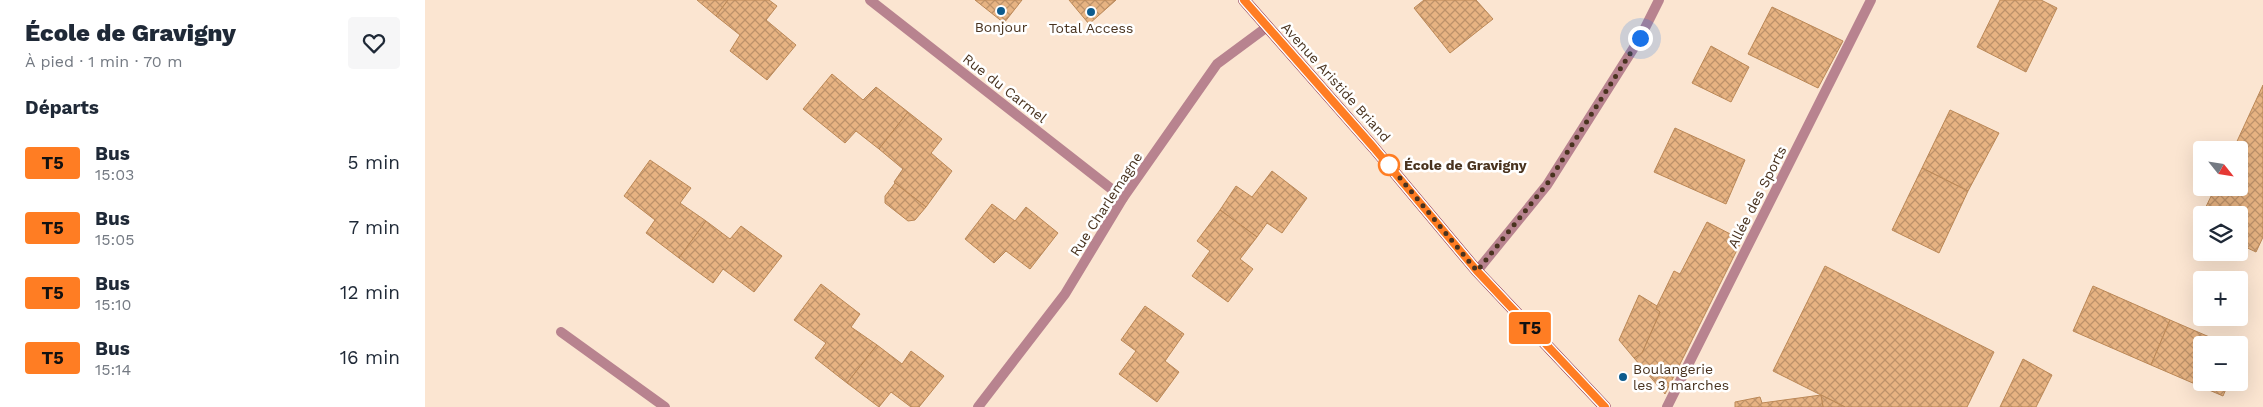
<!DOCTYPE html>
<html lang="fr">
<head>
<meta charset="utf-8">
<style>
  body { margin:0; font-family:"Work Sans",sans-serif; background:#f6f6f7; color:#1f2937; height:100vh; display:flex; flex-direction:column; font-size:19px; white-space:nowrap }
  * { box-sizing:border-box; margin:0 }
  p { font-size:16px; color:#747a83 }
  .icon { flex:none; width:28px; height:28px; fill:none; stroke:currentColor; stroke-width:2; stroke-linecap:round; stroke-linejoin:round }
  .map { position:relative; flex:1; overflow:hidden }
  .drawer { display:flex; flex-direction:column; background:#fff; width:425px }
  .drawer>* { flex:none }
  .badge { padding:0 10px; border-radius:4px; font-size:18px; line-height:32px }
  .needle { width:32px; rotate:120deg }
  .tools { position:absolute; left:1768px; top:141px; display:grid; gap:10px }
  .tools a { display:grid; place-items:center; width:55px; height:55px; border-radius:5px; background:#fff; box-shadow:0 5px 20px #0002; font-size:25px }
  .you { position:absolute; width:25px; height:25px; margin:-12px; border:4px solid #fff; border-radius:50%; background:#1a73e8; box-shadow:0 0 0 8px #1a73e833 }
  .map>.badge { position:absolute; translate:-50% -50%; box-shadow:0 0 0 2px #fff }
  h2 { padding:0 25px; font-size:19px; line-height:45px }
  .round { display:grid; place-items:center; flex:none; width:52px; height:52px; border-radius:5px; background:#f6f6f7 }
  .overview { display:flex; align-items:center; justify-content:space-between; height:85px; padding:0 25px }
  h1 { font-size:24px; font-weight:800; line-height:38px }
  ul { padding:0; list-style:none }
  li { display:flex; align-items:center; gap:15px; height:65px; padding:0 25px }
  li div { flex:1 }
  li b { display:block; font-size:19px }
  li em { font-style:normal }
  li .badge { min-width:55px; font-weight:700; text-align:center }
  main { display:flex; flex:1; min-height:0 }
  .map>svg:first-child { display:block }
  .building { fill:url(#building-cross-hatch); stroke:#bb8857 }
  .lines { fill:none; stroke-linecap:round; stroke-linejoin:round }
  .lane { stroke:#b8838f; stroke-width:10 }
  .street { stroke:#b8838f; stroke-width:10 }
  .primary { stroke:#842946; stroke-width:12 }
  .line-casing { stroke:#fff; stroke-width:11 }
  .line { stroke:#ff7d23; stroke-width:8 }
  .walk { stroke:#49331f; stroke-width:5; stroke-dasharray:0 9 }
  .poi-dot { fill:#0c5b8e; stroke:#fff; stroke-width:2 }
  .stop-dot { fill:#fff; stroke:#ff7d23; stroke-width:2.5 }
  .labels { text-anchor:middle; dominant-baseline:central; stroke-width:5; stroke-linejoin:round; paint-order:stroke }
  .poi-label { font-size:14px; fill:#49331f; stroke:#fff }
  .street-label { font-size:14px; fill:#49331f; stroke:#fff }
  .stop-label { font-size:14px; font-weight:bold; fill:#49331f; stroke:#fff; text-anchor:start }
</style>
</head>
<body>
<main>
<section class="drawer">
<div class="overview"><div><h1>École de Gravigny</h1><p>À pied · 1 min · 70 m</p></div><a class="round"><svg class="icon" aria-label="heart" viewBox="0 0 24 24"><path d="M12 20l-8-8c-3-5 5-10 8-4 3-6 11-1 8 4z"/></svg></a></div>
<h2>Départs</h2>
<ul>
<li><span class="badge" style="background:#ff7d23;color:#111">T5</span><div><b>Bus</b><p>15:03</p></div><em>5 min</em></li>
<li><span class="badge" style="background:#ff7d23;color:#111">T5</span><div><b>Bus</b><p>15:05</p></div><em>7 min</em></li>
<li><span class="badge" style="background:#ff7d23;color:#111">T5</span><div><b>Bus</b><p>15:10</p></div><em>12 min</em></li>
<li><span class="badge" style="background:#ff7d23;color:#111">T5</span><div><b>Bus</b><p>15:14</p></div><em>16 min</em></li>
</ul>
</section>
<div class="map">
<svg width="1838" height="407" viewBox="0 0 1838 407">
  <defs>
    <pattern id="building-cross-hatch" width="8" height="8" patternUnits="userSpaceOnUse" patternTransform="scale(1.25)"><rect width="8" height="8" fill="#e7b382"/><path d="M0 0l8 8M0 8l8-8" fill="none" stroke="#bd926a"/></pattern>
  </defs>
  <rect width="100%" height="100%" fill="#fbe5d1"/>
  <!-- building -->
  <g class="building">
    <path d="M272,0H303L291,16Z"/>
    <path d="M303,0H344L352,6L341,20L371,45L342,80L305,51L315,35L291,16Z"/>
    <path d="M550,0H597L579,23Z"/>
    <path d="M644,0H691L664,24Z"/>
    <path d="M999,0H1051L1068,19L1025,53L989,8Z"/>
    <path d="M1575,0H1616L1632,8L1601,72L1552,47Z"/>
    <path d="M1347,7L1418,41L1393,88L1323,54Z"/>
    <path d="M1286,46L1324,67L1306,102L1267,83Z"/>
    <path d="M407,74L438,100L451,87L483,112L454,149L431,131L420,143L378,109Z"/>
    <path d="M1838,85V237L1831,252L1814,244V215H1777L1790,188H1814V150H1808Z"/>
    <path d="M1525,110L1574,133L1543,191L1497,168Z"/>
    <path d="M483,112L517,139L506,153L527,171L501,207L469,182L478,169L454,149Z"/>
    <path d="M1250,128L1320,160L1301,204L1229,172Z"/>
    <path d="M225,160L266,188L255,203L281,221L254,258L221,233L230,220L199,196Z"/>
    <path d="M1497,168L1543,191L1514,253L1467,230Z"/>
    <path d="M847,171L882,198L857,233L842,223L832,237L795,210L811,186L827,197Z"/>
    <path d="M470,183L501,207L490,220L483,221L460,203V196Z"/>
    <path d="M567,204L590,221L601,207L633,233L605,269L581,251L569,263L540,239Z"/>
    <path d="M795,210L832,237L815,259L828,269L803,302L767,276L785,251L772,241Z"/>
    <path d="M281,221L305,239L316,226L357,256L329,292L298,269L288,283L254,258Z"/>
    <path d="M1282,222L1317,240L1240,394L1209,358L1217,353L1235,312L1231,309L1232,306L1249,271L1255,274Z"/>
    <path d="M1400,266L1569,352L1542,407H1420L1348,371Z"/>
    <path d="M396,284L435,314L426,327L452,345L422,383L390,358L401,343L369,320Z"/>
    <path d="M1668,286L1745,320L1726,365L1648,331Z"/>
    <path d="M1214,295L1232,306L1231,309L1235,312L1217,353L1209,358L1194,340Z"/>
    <path d="M720,306L759,334L740,361L754,372L732,402L694,374L711,351L696,340Z"/>
    <path d="M1745,320L1803,345H1776V382H1804L1798,396L1726,365Z"/>
    <path d="M452,345L477,364L486,351L519,376L494,407H486L466,392L454,407L422,383Z"/>
    <path d="M1598,359L1627,375L1611,407H1575Z"/>
    <path d="M1396,395L1420,407H1398Z"/>
    <path d="M1396,395L1398,407H1310V402L1335,397L1337,403Z"/>
  </g>
  <g class="lines">
    <!-- lane -->
    <path class="lane" d="M1052,271L1122,185L1215,38L1234,0"/>
    <!-- street -->
    <g class="street">
      <path d="M445,0L698,198"/>
      <path d="M136,332L240,407"/>
      <path d="M553,407L640,294L698,198L792,64L842,27"/>
      <path d="M1242,407L1446,0"/>
    </g>
    <!-- primary -->
    <path class="primary" d="M819,0L949,148L1052,271L1180,407"/>
  </g>
  <g class="lines">
    <defs>
      <path id="line" d="M819,0L949,148L1052,271L1180,407"/>
    </defs>
    <!-- line casing -->
    <use href="#line" class="line-casing"/>
    <!-- line -->
    <use href="#line" class="line"/>
    <!-- walk -->
    <path class="walk" d="M964,165L961,161L1052,271L1122,184L1215,38"/>
  </g>
  <!-- markers -->
  <g class="poi-dot">
    <circle cx="576" cy="11" r="5"/>
    <circle cx="666" cy="12" r="5"/>
    <circle cx="1198" cy="377" r="5"/>
  </g>
  <circle class="stop-dot" cx="964" cy="165" r="10"/>
  <g class="labels">
    <!-- poi labels -->
    <g class="poi-label">
      <text x="576" y="27">Bonjour</text>
      <text x="666" y="28">Total Access</text>
      <text x="1208" y="369" text-anchor="start">Boulangerie<tspan x="1208" dy="16">les 3 marches</tspan></text>
    </g>
    <!-- street labels -->
    <g class="street-label">
      <text transform="translate(911 82) rotate(48)">Avenue Aristide Briand</text>
      <text transform="translate(580 88) rotate(38)">Rue du Carmel</text>
      <text transform="translate(1332 197) rotate(-63)">Allée des Sports</text>
      <text transform="translate(681 204) rotate(-57)">Rue Charlemagne</text>
    </g>
    <!-- stop labels -->
    <g class="stop-label">
      <text x="979" y="165">École de Gravigny</text>
    </g>
  </g>
</svg>
<div class="tools">
<a><svg class="needle" viewBox="-14 -14 28 28"><path d="M0-13l5 13h-10z" fill="#e53935"/><path d="M0 13l5-13h-10z" fill="#747a83"/></svg></a>
<a><svg class="icon" aria-label="layers" viewBox="0 0 24 24"><path d="M12 4l9 5-9 5-9-5zM3 14l9 5 9-5"/></svg></a>
<a>+</a>
<a>−</a>
</div>
<div class="you" style="left:1215px;top:38px"></div>
<b class="badge" style="left:1105px;top:328px;background:#ff7d23;color:#111">T5</b>
</div>
</main>
</body>
</html>
